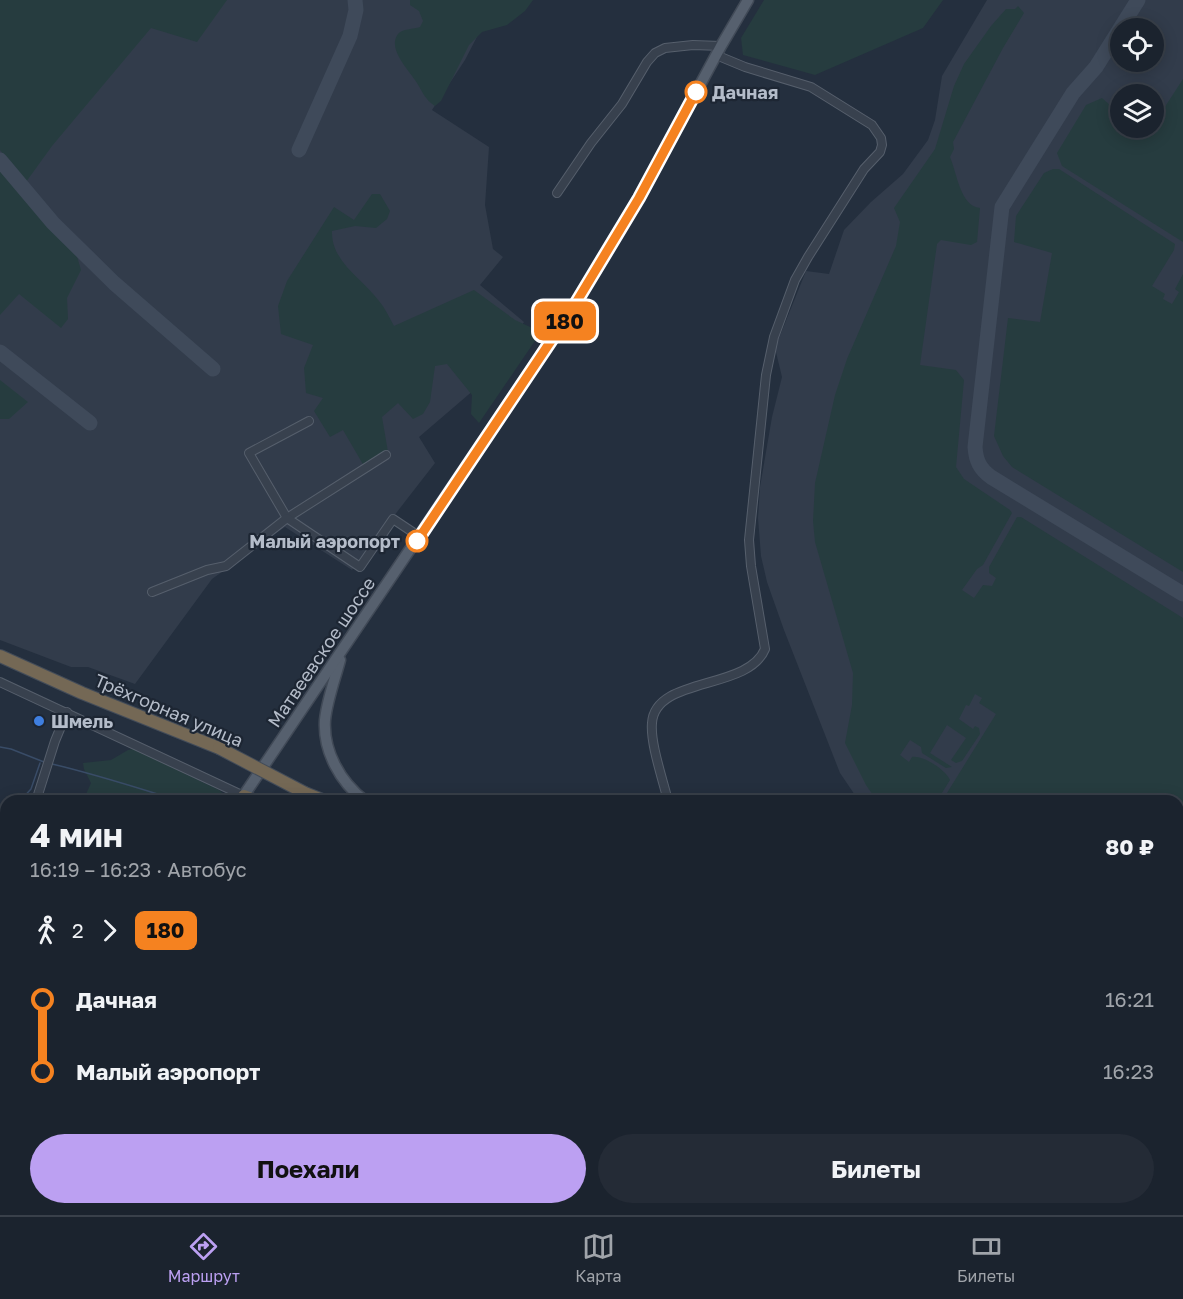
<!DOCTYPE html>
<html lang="ru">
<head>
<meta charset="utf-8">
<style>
  body { margin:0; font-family:"Golos Text",sans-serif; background:#242b36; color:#f1f3f6; height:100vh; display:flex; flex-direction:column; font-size:22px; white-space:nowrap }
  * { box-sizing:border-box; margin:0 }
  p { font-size:20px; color:#a0a4aa }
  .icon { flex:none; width:33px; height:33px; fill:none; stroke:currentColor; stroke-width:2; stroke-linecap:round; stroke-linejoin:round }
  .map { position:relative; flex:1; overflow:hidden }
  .panel { position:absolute; left:0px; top:795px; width:1184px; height:420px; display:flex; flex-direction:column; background:#1b232e; border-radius:18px 18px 0 0; box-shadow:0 3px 15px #0003,0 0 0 2px #39404a }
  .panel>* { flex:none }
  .badge { padding:0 12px; border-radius:9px; font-size:21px; line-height:39px }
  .tools { position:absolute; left:1110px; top:18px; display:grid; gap:12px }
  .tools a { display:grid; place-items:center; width:54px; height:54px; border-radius:50%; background:#1b232e; box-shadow:0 3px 15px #0003,0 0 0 2px #39404a; font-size:30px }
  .map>.badge { position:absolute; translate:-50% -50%; box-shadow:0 0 0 3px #fff }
  .legs { display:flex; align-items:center; gap:9px; height:66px; padding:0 30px; font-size:20px }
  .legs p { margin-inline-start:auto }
  .summary { display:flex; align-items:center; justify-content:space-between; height:102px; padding:0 30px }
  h1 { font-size:33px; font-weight:700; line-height:45px }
  .action { display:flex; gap:12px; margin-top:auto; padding:12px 30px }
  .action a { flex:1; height:69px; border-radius:36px; background:#bca0f2; color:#111; font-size:24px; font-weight:700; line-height:69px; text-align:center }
  .action a+a { background:#242b36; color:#f1f3f6 }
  ul { padding:0 30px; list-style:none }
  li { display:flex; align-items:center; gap:21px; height:72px; font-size:22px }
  li i { display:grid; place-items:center; width:9px; height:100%; margin:0 8px; background:currentColor }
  li i::after { content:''; width:15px; height:15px; margin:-8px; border:4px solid; border-radius:50%; background:#1b232e }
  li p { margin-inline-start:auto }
  li:first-child i { background:linear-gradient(#0000 50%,currentColor 0) }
  li:last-child i { background:linear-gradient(currentColor 50%,#0000 0) }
  .menu { display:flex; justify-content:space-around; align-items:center; height:84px; border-top:2px solid #39404a; background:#1b232e; font-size:16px; color:#a0a4aa }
  .menu a { display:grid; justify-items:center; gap:3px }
  .menu .on { color:#bca0f2 }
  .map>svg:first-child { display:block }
  .airport { fill:#323c4b; fill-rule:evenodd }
  .green { fill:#263c3f }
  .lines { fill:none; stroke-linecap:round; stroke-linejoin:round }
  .stream { stroke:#394c67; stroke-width:1.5 }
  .taxiway { stroke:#3f4a5a; stroke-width:15 }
  .minor-casing { stroke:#565f6c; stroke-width:10 }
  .major-casing { stroke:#414a57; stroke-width:13 }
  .highway-casing { stroke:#434c59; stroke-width:14 }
  .minor { stroke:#38414e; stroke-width:8 }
  .major { stroke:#56606e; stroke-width:10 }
  .highway { stroke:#746855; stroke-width:12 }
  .rail { stroke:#5a6575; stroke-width:1.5; stroke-dasharray:6 6; stroke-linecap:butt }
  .highway-bridge-casing { stroke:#434c59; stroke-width:14; stroke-linecap:butt }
  .highway-bridge { stroke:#746855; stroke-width:12 }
  .line-1-casing { stroke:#fff; stroke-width:14 }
  .line-1 { stroke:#f58220; stroke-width:9 }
  .stop-1-dot { fill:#fff; stroke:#f58220; stroke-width:3 }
  .shop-dot { fill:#3f7fe0; stroke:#1d2633; stroke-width:2 }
  .labels { text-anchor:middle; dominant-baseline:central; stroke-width:4.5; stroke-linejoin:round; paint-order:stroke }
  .stop-label { font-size:18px; font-weight:bold; fill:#b4bcc9; stroke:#1d2633; text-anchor:start }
  .street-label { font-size:18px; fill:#b4bcc9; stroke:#1d2633 }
  .poi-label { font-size:18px; font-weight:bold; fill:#b4bcc9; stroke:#1d2633; text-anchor:start }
</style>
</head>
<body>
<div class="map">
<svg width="1183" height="1215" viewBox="0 0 1183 1215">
  <rect width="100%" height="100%" fill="#242f3e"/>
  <!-- airport -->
  <g class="airport">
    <path d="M0,0H496L465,60L432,110L489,147L485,205L493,249L503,257L480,285L524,322L489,377L419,437L435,463L352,570L285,527L212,579L135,684L88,667H71L0,640Z"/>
    <path d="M987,0H1183V1215H1135L1137,1209H1178V801H859L840,773L784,630L767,582L761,556L758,518L760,487L772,417L782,377L775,348L806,271L829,274L844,230L871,202L903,174L928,140L935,120L942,76ZM1120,28H1154V62H1120ZM1120,94H1154V128H1120Z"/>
  </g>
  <!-- green -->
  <g class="green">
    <path d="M0,0H227L197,42L151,28L52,146L26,182L0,150Z"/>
    <path d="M410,0H533L525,11L507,25L482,32L469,45L441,101L435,106C424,99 422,90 415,80C408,69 387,48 398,34C402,29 414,29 420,27L423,21L419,11L410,5Z"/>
    <path d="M764,0H943L923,28L815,75L743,55L741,38Z"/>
    <path d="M1018,6L1024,13L1003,48L953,142L954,149L950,157C957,173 960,206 980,208L977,242L971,245L941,240L937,244L920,365L956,370L964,380L956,467L964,479L1010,510L1012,513L983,565L977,569L962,590L974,598L983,585L992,586L996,578L989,573V567L1017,517H1021L1183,618V1146L1179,1152L1183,1156V1169L1178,1177L1183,1181V1204L1178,1205V801H942L996,714L979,703L982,698L975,694L969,706L966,705L959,719L973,729L975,726L979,728L980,734L962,761L956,763L951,760L966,738L947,725L930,753L952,767L946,768L922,753L921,747L910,740L900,755L909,762L912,757C923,755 946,770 950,780L937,801H877L866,785L845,743L852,705L853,673L815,542L813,521L815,483L835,395L847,359L896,246L900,222L894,208L935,149L954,86L964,64L991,26L1006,9H1015Z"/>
    <path d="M1183,79V242L1062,166L1057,153L1086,105L1102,98L1120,114V128H1125L1123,131L1134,138L1140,128L1147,131L1149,128H1154V122L1157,119Z"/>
    <path d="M0,167L76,253L81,270L67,298L68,319L61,328L19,294L0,315Z"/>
    <path d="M1053,169H1059L1175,244L1174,250L1152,286L1165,294L1163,299L1172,304L1179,292L1175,289L1183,274V572L1012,467L1003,456L994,436L1008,318L1040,322L1052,253L1014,242L1016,216L1044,173Z"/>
    <path d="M372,194H380L390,211L387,219L376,228L355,226L332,231C331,262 363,279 379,301C385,308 389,317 394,326L474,290L515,320L541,332L479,423L471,414L472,395L447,364L435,366L430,402L423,414L413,419L398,403L382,417L388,452L364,466L343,430L330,437L314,411L323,398L306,393L304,368L313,345L281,334L278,306L287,281L334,207L354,220Z"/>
    <path d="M0,380L28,402L9,419H0Z"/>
    <path d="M133,749L219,790L229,799L227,801H83L91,783L84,769L83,763L111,760L128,750Z"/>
    <path d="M907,1209H985L984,1215H901L905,1213Z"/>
  </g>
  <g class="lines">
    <!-- stream -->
    <g class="stream">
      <path d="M0,747L11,749L44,762"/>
      <path d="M52,764C95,774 138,788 180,801"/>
      <path d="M20,801L31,789L40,763"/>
      <path d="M0,810L6,809"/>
      <path d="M867,1209L870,1215"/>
    </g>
    <!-- taxiway -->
    <g class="taxiway">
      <path d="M1138,0L1096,67L1073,93L1002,207L975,447C976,461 980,469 991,477L1183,594"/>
      <path d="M299,150L350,36L356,10L355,0"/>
      <path d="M0,160L53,223L114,283L213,369"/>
      <path d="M0,352L90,423"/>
    </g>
    <defs>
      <g id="minor">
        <path d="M557,193L591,143L622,104L647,62L655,53L665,48L693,45L721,46"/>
        <path d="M309,421L249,453L287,518L386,455"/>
        <path d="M152,592L207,570L226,566L287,518L360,567L393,519L420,537"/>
        <path d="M0,682L244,796"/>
        <path d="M36,801L55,741L67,712"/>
        <path d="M668,801C663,780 650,743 652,723C655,676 748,691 765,649L751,566L749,540L766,375L774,337L795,280L808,257L864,169L880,152L882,145L881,138L872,125L811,87L745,67L716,55"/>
        <path d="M0,862L6,854"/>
        <path d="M253,1209L254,1215"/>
        <path d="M365,1209L366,1215"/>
        <path d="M477,1209L481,1215"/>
        <path d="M554,1209L555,1215"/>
        <path d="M428,1215L461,1209"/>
      </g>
      <g id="major">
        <path d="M340,660C335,679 327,700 325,720C323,751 340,782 365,801"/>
        <path d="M240,801L571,311L639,198L721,46L748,0"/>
        <path d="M0,1154L6,1145"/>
      </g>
      <g id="highway">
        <path d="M0,656L82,693L219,748"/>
        <path d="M305,793L325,801"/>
        <path d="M244,796L256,801"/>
        <path d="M728,1209L730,1215"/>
        <path d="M741,1209L743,1215"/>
      </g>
    </defs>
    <!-- minor casing -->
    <use href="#minor" class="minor-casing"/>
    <!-- major casing -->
    <use href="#major" class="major-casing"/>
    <!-- highway casing -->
    <use href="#highway" class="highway-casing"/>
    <!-- minor -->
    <use href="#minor" class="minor"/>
    <!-- major -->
    <use href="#major" class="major"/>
    <!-- highway -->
    <use href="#highway" class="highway"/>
    <!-- rail -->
    <path class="rail" d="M997,1215L998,1209"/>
    <defs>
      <path id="highway-bridge" d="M219,748L305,793"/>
    </defs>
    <!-- highway-bridge casing -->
    <use href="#highway-bridge" class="highway-bridge-casing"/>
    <!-- highway-bridge -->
    <use href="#highway-bridge" class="highway-bridge"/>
  </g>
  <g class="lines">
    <defs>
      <path id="line-1" d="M417,541L571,311L639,198L696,92"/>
    </defs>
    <!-- line-1 casing -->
    <use href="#line-1" class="line-1-casing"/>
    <!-- line-1 -->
    <use href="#line-1" class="line-1"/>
  </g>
  <!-- markers -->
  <g class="stop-1-dot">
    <circle cx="696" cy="92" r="10"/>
    <circle cx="417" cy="541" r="10"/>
  </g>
  <circle class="shop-dot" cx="39" cy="721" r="6"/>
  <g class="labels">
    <!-- stop labels -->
    <g class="stop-label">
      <text x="712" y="92">Дачная</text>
      <text x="400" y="541" text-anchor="end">Малый аэропорт</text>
    </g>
    <!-- street labels -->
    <g class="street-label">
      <text transform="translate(321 652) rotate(-56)">Матвеевское шоссе</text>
      <text transform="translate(169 710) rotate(23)">Трёхгорная улица</text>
    </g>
    <!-- poi labels -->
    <g class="poi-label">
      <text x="51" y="721">Шмель</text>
    </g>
  </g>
</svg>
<div class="tools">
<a><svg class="icon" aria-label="locate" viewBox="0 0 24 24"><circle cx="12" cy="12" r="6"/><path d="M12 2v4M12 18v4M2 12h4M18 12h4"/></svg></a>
<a><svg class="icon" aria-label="layers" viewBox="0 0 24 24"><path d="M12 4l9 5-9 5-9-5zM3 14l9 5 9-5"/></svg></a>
</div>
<b class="badge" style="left:565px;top:321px;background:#f58220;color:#111">180</b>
<section class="panel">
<div class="summary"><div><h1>4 мин</h1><p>16:19 – 16:23 · Автобус</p></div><b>80 ₽</b></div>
<div class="legs"><svg class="icon" aria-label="walk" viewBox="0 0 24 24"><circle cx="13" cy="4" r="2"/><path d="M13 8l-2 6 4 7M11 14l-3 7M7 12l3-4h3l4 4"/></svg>2<svg class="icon" aria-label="forward" viewBox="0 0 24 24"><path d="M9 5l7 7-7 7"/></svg><b class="badge" style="background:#f58220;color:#111">180</b></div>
<ul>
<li><i style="color:#f58220"></i><b>Дачная</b><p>16:21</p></li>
<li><i style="color:#f58220"></i><b>Малый аэропорт</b><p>16:23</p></li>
</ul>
<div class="action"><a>Поехали</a><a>Билеты</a></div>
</section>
</div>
<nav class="menu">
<a class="on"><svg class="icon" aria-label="directions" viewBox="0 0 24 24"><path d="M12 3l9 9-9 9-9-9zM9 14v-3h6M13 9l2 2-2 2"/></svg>Маршрут</a>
<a><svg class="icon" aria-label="map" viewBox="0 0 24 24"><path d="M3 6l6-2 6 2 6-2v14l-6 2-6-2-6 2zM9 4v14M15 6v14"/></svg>Карта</a>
<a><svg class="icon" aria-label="tickets" viewBox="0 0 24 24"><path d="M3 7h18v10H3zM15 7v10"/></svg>Билеты</a>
</nav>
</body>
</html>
